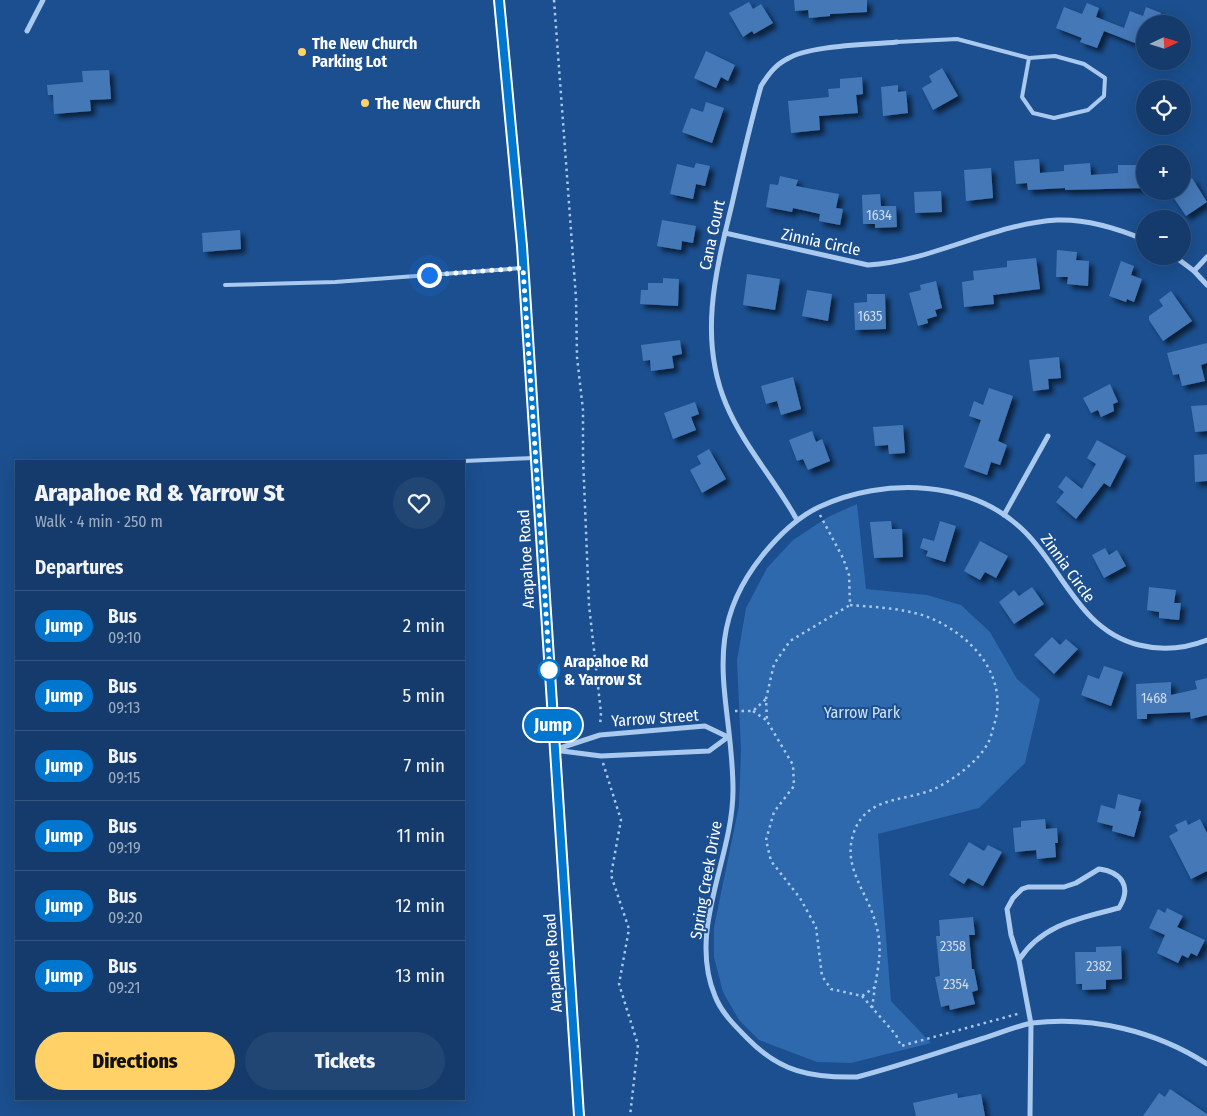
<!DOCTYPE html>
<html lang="en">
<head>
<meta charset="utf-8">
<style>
  body { margin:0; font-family:"Fira Sans Condensed",sans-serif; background:#214673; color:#f1f3f6; height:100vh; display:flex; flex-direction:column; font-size:19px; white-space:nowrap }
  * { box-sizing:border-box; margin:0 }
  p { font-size:16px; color:#9dadc1 }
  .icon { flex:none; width:28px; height:28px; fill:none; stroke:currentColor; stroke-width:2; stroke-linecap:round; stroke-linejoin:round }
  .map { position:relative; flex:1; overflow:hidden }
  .sheet { position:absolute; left:15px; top:460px; width:450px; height:640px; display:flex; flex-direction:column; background:#143b6b; border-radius:0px; box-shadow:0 5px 20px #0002,0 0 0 1px #33557e }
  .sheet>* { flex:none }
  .badge { padding:0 10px; border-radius:16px; font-size:18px; line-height:32px }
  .needle { width:32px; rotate:86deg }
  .tools { position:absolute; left:1136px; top:15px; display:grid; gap:10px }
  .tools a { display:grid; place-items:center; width:55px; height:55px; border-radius:50%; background:#143b6b; box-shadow:0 5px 20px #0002,0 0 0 1px #33557e; font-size:25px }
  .you { position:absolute; width:25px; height:25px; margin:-12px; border:4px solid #fff; border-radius:50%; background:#1a73e8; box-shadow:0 0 0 8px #1a73e833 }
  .map>.badge { position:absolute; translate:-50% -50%; box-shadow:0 0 0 2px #fff }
  h2 { padding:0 20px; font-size:19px; line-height:45px }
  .round { display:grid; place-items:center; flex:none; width:52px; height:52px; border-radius:26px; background:#214673 }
  .headline { display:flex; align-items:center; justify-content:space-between; height:85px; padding:0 20px }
  h1 { font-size:24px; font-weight:800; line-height:38px }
  .cta { display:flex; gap:10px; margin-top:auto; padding:10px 20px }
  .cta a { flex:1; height:58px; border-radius:30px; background:#ffd166; color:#111; font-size:20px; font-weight:800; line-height:58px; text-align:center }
  .cta a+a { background:#214673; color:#f1f3f6 }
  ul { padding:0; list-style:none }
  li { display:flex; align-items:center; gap:15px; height:70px; padding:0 20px; border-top:1px solid #33557e }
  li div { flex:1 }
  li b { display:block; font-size:19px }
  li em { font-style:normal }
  li .badge { min-width:55px; font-weight:700; text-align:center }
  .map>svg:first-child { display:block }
  .green { fill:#2e69ad }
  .building { fill:#4478b7; filter:url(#shadow) }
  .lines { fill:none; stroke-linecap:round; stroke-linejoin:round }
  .path { stroke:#a9c9ee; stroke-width:2.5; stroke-dasharray:2.5 4; stroke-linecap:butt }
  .lane { stroke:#a9c9ee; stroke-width:4 }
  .street { stroke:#a9c9ee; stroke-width:5 }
  .primary { stroke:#f0f6ff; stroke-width:12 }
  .line-casing { stroke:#fff; stroke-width:11 }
  .line { stroke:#0076ce; stroke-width:8 }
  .walk { stroke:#fff; stroke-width:5; stroke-dasharray:0 9 }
  .poi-dot { fill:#ffd166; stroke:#1b4f8f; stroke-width:2 }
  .stop-dot { fill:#fff; stroke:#0076ce; stroke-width:2.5 }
  .labels { text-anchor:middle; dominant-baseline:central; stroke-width:4; stroke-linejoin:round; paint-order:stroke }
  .number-label { font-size:14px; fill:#d0dded }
  .poi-label { font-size:16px; font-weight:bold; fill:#fff; stroke:#1b4f8f; text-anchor:start }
  .street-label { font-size:16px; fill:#fff; stroke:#1b4f8f }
  .stop-label { font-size:16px; font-weight:bold; fill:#fff; stroke:#1b4f8f; text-anchor:start }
  .park-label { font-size:16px; fill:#cfe3fa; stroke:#1b4f8f }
</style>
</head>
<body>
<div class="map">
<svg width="1207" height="1116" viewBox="0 0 1207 1116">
  <defs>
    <filter id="shadow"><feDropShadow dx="4.5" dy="4.5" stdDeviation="2.5" flood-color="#0009"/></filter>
  </defs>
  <rect width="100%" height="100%" fill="#1b4f8f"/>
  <!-- green -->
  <path class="green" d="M857,504L866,589L927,595L961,605L990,632L1017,679L1040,699L1025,763L979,808L878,834L891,1001L931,1043L851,1063L817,1062L759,1040L739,1020L723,992L714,957V927L739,806L741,751L737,660L746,608L767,568L793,540L828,517Z"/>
  <!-- building -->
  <g class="building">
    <path d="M794,0H867V12L830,14V16L809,18L808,10L795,11Z"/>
    <path d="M749,2L753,9L761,4L773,23L754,34L752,31L743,37L729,13Z"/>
    <path d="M1087,3L1099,8L1096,17L1124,28L1130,11L1143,16L1146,7L1161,13L1157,24H1145V47L1104,31L1097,48L1080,42L1082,38L1056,28L1064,7L1082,14Z"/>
    <path d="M706,51L735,65L728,81L721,77L716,88L694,78Z"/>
    <path d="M942,68L958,96L933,110L922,88L932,82L929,76Z"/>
    <path d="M109,70L111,99L90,100L91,111L54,114L53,95H48L47,85L83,82L82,71Z"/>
    <path d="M862,77L863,94L856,95L858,113L819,116L820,130L791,133L788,101L829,97L828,89L840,88V79Z"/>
    <path d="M898,85V92L906,91L908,113L883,116L881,87Z"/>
    <path d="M706,102L724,108L712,143L682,132L691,108L703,112Z"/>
    <path d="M1039,159L1040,173L1064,171V165L1090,163L1091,175L1118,173V165H1145V188L1065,190V188L1028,190L1027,183L1016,184L1014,161Z"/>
    <path d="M696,163L710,166L705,186L696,184L693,199L670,194L677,164L694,168Z"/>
    <path d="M991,168L993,198L966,201L964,170Z"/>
    <path d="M780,176L798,180L796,186L839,194L836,208L843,209L840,225L819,221L820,214L793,208L792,212L766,207L770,184L778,185Z"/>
    <path d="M1192,178L1207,202L1186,216L1169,191H1182V185Z"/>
    <path d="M941,191L942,212L915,213L914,192Z"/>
    <path d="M880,194L881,206H896L897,227L875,228V224H863L862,195Z"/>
    <path d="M662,220L696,226L693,243L682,241L681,250L657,246Z"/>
    <path d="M240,230L241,249L203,252L202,233Z"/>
    <path d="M1057,250L1077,252L1076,260L1089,261L1088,286L1067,284L1068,277H1056Z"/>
    <path d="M1036,258L1040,289L993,295L994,304L964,307L962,282L974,280L973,271L1007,267V261Z"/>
    <path d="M1121,261L1134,266L1131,275L1142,279L1134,302L1127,299L1126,302L1109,296Z"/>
    <path d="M747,274L780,279L775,310L743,305Z"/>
    <path d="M663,278L679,279L678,306L640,304L641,290H648V283H663Z"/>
    <path d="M936,281L942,308L935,310L937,316L927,319L928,323L918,326L909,293L921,290L920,285Z"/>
    <path d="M807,290L832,294L828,321L802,316Z"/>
    <path d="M1171,291L1192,321L1163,341L1149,320V316L1163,306L1159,300Z"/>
    <path d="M867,294H885L886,329L855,330L854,303L867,302Z"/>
    <path d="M680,340L682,354L672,356L674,368L651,371L650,360L643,361L641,345Z"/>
    <path d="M1207,343V363L1201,365L1205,381L1182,386L1179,374L1173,375L1167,353Z"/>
    <path d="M1059,357L1061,378L1048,379L1049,389L1033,391L1029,360Z"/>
    <path d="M793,377L801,409L781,415L777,401L766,404L761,386Z"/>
    <path d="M1110,384L1118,402L1113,404L1114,411L1101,417L1098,410L1091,413L1083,398Z"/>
    <path d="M989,388L1013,396L998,441L1007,445L1000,465L991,462L987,475L964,467L981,420L969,416L974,401L983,405Z"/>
    <path d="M695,402L699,414L691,417L696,430L673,439L664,413Z"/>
    <path d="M1207,405V431L1195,432L1191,406Z"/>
    <path d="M903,425L905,453L889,454L888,445L875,446L873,427Z"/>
    <path d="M812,431L816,442L822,439L830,461L808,470L803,459L797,461L789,440Z"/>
    <path d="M1097,440L1126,456L1110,487L1104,483L1076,519L1056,502L1064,492L1058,487L1066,476L1082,489L1096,464L1087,458Z"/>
    <path d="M709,449L726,479L702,493L690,470L701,464L697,456Z"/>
    <path d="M1207,454V481L1195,482L1194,455Z"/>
    <path d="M891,521L892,529H902L903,557L874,558L870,522Z"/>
    <path d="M940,521L956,526L945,562L926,556L928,551L920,548L923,538L934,541Z"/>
    <path d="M980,541L1008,556L996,578L985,572L980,580L964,571Z"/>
    <path d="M1105,548L1109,555L1117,550L1126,566L1104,578L1092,555Z"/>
    <path d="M1032,587L1044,604L1014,624L999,602L1014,590L1019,596Z"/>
    <path d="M1149,587L1176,590L1174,603H1181L1179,620L1159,618V612L1147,610Z"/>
    <path d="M1052,637L1060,645L1066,639L1078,649L1054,674L1034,655Z"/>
    <path d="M1104,666L1123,672L1111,706L1081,695L1088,675L1099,679Z"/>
    <path d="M1207,678V715L1191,719L1190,712L1147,714V719H1137L1136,684L1171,682V695L1197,689L1195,681Z"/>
    <path d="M1118,794L1141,800L1138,811H1141L1134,837L1112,831L1113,826L1097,822L1101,805L1115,809Z"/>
    <path d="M1045,819L1046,829L1057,828L1058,843H1055L1056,857L1037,859L1036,850L1015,852L1013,828L1021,827V821Z"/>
    <path d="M1200,819L1207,833V871L1191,879L1169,836L1178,831L1175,825L1186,820L1188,825Z"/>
    <path d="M969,842L984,851L988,845L1002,852L983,886L968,878L964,884L949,875Z"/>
    <path d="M1167,908L1183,916L1177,927L1205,940L1197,956L1191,953L1188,958L1182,955L1178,963L1157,953L1165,935L1149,928L1158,909L1165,913Z"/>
    <path d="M973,917L975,935H969L972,969H974L978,990L972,992L975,1004L950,1010L949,1005L941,1007L935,977L940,976L936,936H940L939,920Z"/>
    <path d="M1121,946L1122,979L1106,980V989L1082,990V984H1076L1075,952H1096V947Z"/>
    <path d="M1170,1089L1207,1114V1116H1143L1159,1093L1165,1097Z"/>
    <path d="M957,1093L958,1098L981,1094L985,1116H916L913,1103Z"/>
  </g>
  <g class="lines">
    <!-- path -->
    <g class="path">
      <path d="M554,0L576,298L577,357L583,410V457L589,605L601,713L600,726"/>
      <path d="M820,515L843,558L849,575L850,605"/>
      <path d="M850,605C875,607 901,608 925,616C969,632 1010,675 994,725C992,731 991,738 988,743C978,762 953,780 934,789C905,802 865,795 853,835C843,868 867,892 875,921C883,947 879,961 875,987L862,996L831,989L822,976L816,927L800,898L771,861L766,840L774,812L794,786L793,765L767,721L766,699L774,664L790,641Z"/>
      <path d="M735,711H753L766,699"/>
      <path d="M753,711L766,720"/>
      <path d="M603,763L621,820L611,875L629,929L619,984L638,1045L630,1116"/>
      <path d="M862,996L896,1035L901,1046L1021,1013"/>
      <path d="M872,1008L875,987"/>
    </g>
    <!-- lane -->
    <g class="lane">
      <path d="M897,42L957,39L1029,58L1055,56L1084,64L1105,78L1104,96L1088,110L1054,118L1033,113L1022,97L1029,58"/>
      <path d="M225,285L335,282L522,268"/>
      <path d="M464,461L534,458"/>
    </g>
    <!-- street -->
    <g class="street">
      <path d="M27,31L43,0"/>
      <path d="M725,233L868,265C933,261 992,224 1057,220C1087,219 1117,228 1145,240"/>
      <path d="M1174,256L1194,271L1207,285"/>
      <path d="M1194,271L1207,257"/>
      <path d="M1004,515L1048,436"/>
      <path d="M797,520C775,480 743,445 726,404C698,338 716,270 732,204C741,164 750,125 761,86C768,75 775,65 787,59C810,45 869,45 897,42"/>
      <path d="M1207,640C1184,649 1163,651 1139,645C1081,631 1064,572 1026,533C973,479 884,477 819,507C796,518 778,536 762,556C697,637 733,700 733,790C733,859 687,929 715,996C721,1012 735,1026 747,1038C780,1072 811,1078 857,1077C899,1066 940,1052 981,1039C998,1034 1016,1026 1032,1023C1093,1016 1156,1031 1207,1064"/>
      <path d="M705,726L728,737L709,751L601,756L554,750L600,735Z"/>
      <path d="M1019,960C1042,924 1081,918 1119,908C1132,887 1122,872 1099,869L1076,883L1064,887H1028L1022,889L1013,898L1007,909L1011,935L1019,960L1031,1024L1030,1116"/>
    </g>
    <!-- primary -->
    <path class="primary" d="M499,0L522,246L579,1116"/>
  </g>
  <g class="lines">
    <defs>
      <path id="line" d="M499,0L522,246L579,1116"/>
    </defs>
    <!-- line casing -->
    <use href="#line" class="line-casing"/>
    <!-- line -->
    <use href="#line" class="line"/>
    <!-- walk -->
    <path class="walk" d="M429,275L523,268L550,673L549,670"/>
  </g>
  <!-- markers -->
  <g class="poi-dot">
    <circle cx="302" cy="52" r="5"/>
    <circle cx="365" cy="103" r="5"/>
  </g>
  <circle class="stop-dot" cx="549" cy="670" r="10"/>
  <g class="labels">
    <!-- number labels -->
    <g class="number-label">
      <text x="879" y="215">1634</text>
      <text x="870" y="316">1635</text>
      <text x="1154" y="698">1468</text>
      <text x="953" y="946">2358</text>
      <text x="1099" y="966">2382</text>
      <text x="956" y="984">2354</text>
    </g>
    <!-- poi labels -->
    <g class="poi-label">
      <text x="312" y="43">The New Church<tspan x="312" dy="18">Parking Lot</tspan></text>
      <text x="375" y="103">The New Church</text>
    </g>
    <!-- street labels -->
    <g class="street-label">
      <text transform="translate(712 235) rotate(-78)">Cana Court</text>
      <text transform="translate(821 242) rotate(12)">Zinnia Circle</text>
      <text transform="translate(526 559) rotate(-93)">Arapahoe Road</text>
      <text transform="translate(1068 568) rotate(54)">Zinnia Circle</text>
      <text transform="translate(655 718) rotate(-4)">Yarrow Street</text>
      <text transform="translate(706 880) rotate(-80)">Spring Creek Drive</text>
      <text transform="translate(553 963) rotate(-94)">Arapahoe Road</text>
    </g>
    <!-- stop labels -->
    <g class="stop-label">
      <text x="564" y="661">Arapahoe Rd<tspan x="564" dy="18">&amp; Yarrow St</tspan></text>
    </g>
    <!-- park labels -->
    <g class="park-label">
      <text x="862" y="712">Yarrow Park</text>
    </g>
  </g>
</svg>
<div class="tools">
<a><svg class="needle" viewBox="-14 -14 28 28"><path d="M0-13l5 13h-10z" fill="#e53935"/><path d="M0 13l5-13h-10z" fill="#9dadc1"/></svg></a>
<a><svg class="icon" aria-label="locate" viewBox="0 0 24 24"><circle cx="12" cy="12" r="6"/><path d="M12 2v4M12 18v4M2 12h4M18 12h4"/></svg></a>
<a>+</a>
<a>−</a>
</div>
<div class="you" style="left:429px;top:275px"></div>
<b class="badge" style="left:553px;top:725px;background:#0076ce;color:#fff">Jump</b>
<section class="sheet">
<div class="headline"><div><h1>Arapahoe Rd &amp; Yarrow St</h1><p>Walk · 4 min · 250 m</p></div><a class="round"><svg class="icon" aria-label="heart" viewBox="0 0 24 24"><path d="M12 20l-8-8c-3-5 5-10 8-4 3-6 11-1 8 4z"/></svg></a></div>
<h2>Departures</h2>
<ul>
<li><span class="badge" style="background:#0076ce;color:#fff">Jump</span><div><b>Bus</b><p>09:10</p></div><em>2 min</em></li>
<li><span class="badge" style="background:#0076ce;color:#fff">Jump</span><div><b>Bus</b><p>09:13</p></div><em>5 min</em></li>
<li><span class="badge" style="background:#0076ce;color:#fff">Jump</span><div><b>Bus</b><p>09:15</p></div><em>7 min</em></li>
<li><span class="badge" style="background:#0076ce;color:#fff">Jump</span><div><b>Bus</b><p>09:19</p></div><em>11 min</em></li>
<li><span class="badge" style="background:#0076ce;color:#fff">Jump</span><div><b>Bus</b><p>09:20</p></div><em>12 min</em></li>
<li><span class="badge" style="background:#0076ce;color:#fff">Jump</span><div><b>Bus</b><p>09:21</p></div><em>13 min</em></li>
</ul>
<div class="cta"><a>Directions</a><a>Tickets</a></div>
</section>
</div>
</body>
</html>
